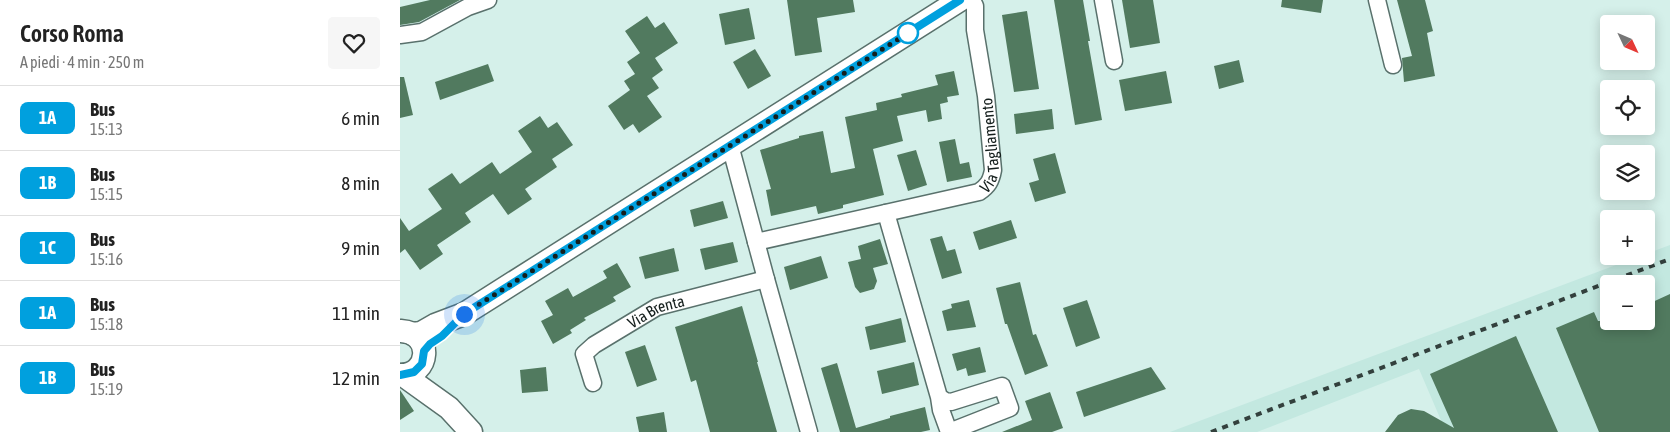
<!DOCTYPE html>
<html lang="it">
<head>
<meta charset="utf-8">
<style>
  body { margin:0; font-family:"Asap Condensed",sans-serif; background:#f6f6f6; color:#222; height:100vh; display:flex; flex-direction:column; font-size:19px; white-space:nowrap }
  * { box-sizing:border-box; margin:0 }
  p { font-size:16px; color:#767676 }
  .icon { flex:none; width:28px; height:28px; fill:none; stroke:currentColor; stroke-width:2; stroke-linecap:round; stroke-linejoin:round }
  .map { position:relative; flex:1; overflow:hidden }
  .details { display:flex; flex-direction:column; background:#fff; width:400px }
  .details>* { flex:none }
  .badge { padding:0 10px; border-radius:8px; font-size:18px; line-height:32px }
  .needle { width:32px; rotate:134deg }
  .tools { position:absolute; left:1200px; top:15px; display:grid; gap:10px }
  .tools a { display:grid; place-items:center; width:55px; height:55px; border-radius:5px; background:#fff; box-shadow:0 2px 12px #0003; font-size:25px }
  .you { position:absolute; width:25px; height:25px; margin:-12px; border:4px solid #fff; border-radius:50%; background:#1a73e8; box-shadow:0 0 0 8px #1a73e833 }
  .map>.badge { position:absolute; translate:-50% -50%; box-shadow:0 0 0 2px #fff }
  .round { display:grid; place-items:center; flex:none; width:52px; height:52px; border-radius:5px; background:#f6f6f6 }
  .overview { display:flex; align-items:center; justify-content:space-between; height:85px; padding:0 20px }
  h1 { font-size:24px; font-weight:600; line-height:38px }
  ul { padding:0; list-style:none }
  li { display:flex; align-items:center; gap:15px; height:65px; padding:0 20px; border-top:1px solid #e0e0e0 }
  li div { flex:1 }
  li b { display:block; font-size:19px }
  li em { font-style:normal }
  li .badge { min-width:55px; font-weight:700; text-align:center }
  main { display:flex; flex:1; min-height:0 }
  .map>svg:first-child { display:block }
  .built { fill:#c3e8e0; fill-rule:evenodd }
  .building { fill:#517a5f }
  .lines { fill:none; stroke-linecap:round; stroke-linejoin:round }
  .street-casing { stroke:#59716c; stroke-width:19 }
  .secondary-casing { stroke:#59716c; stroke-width:25 }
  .street { stroke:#fff; stroke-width:16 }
  .secondary { stroke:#fff; stroke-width:22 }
  .rail { stroke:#33403d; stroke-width:4; stroke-dasharray:6 6; stroke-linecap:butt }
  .line-casing { stroke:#fff; stroke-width:11 }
  .line { stroke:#00a0de; stroke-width:8 }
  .walk { stroke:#151f1d; stroke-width:5; stroke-dasharray:0 9 }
  .stop-dot { fill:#fff; stroke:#00a0de; stroke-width:2.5 }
  .labels { text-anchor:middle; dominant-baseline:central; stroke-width:4; stroke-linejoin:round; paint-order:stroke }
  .street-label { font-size:16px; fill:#151f1d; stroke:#e2fef8 }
</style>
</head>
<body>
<main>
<section class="details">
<div class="overview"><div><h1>Corso Roma</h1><p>A piedi · 4 min · 250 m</p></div><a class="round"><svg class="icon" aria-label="heart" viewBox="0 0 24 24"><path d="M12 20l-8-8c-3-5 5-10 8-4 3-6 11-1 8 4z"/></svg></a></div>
<ul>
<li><span class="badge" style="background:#00a0de;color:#fff">1A</span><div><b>Bus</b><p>15:13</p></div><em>6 min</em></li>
<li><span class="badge" style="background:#00a0de;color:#fff">1B</span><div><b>Bus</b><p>15:15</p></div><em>8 min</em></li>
<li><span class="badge" style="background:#00a0de;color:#fff">1C</span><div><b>Bus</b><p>15:16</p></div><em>9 min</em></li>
<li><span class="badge" style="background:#00a0de;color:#fff">1A</span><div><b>Bus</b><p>15:18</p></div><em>11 min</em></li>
<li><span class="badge" style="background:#00a0de;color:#fff">1B</span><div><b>Bus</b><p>15:19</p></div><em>12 min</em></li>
</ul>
</section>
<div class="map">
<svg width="1270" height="432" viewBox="0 0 1270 432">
  <rect width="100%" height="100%" fill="#d5f0ea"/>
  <!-- built -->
  <path class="built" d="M1270,245V432H1046L1019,369L857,432H770L1240,256H1246V254ZM1209,284H1246V321H1209Z"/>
  <!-- building -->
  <g class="building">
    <path d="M30,0H60L19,22L0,25V7Z"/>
    <path d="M387,0H453L455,12L417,18L422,52L395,56Z"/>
    <path d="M654,0H683L690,41H688L702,120L675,125Z"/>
    <path d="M722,0H753L760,43L730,48Z"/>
    <path d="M882,0H923L921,13L881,7Z"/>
    <path d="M997,0H1025L1033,31L1027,33L1035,76L1004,82L1002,58L1012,56Z"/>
    <path d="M349,8L355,39L325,45L319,14Z"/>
    <path d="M627,11L639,89L614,92L602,15Z"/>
    <path d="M247,16L255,28L264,22L278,43L255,58L263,70L252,78L259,88L247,96L262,117L239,133L233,124L224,130L208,106L230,90L224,81L235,74L227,62L240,53L225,31Z"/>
    <path d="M355,49L371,76L348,89L333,62Z"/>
    <path d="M839,60L844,82L819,89L814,66Z"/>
    <path d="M88,64L94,81L40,100L35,82Z"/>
    <path d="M554,71L559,95L547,97L548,102L540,104L542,119L528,122L526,110L497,116L503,141L473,149L484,195L443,205V208L418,214L416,206L371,216L366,190L371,189L360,150L399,138V136L423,131L431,173L455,168L445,117L477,110L476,103L502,97L501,94L538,85L535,75Z"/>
    <path d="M766,71L772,103L725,111L719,80Z"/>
    <path d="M0,77H4L13,115L0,118Z"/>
    <path d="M652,109L654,129L616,134L614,114Z"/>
    <path d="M140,116L148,128L157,122L173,145L152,159L157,167L125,189L132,199L108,215L93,194L65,213L71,222L37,245L43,254L20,270L5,249L0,253V218L9,231L42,209L28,189L52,173L60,184L92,162L100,174L132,152L118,131Z"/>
    <path d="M555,139L560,164L569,162L572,177L547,182L539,142Z"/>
    <path d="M516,150L527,185L508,191L497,155Z"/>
    <path d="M655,153L666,193L635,202L629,183L639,180L633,159Z"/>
    <path d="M323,201L328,218L294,227L290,210Z"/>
    <path d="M611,220L617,238L579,250L573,232Z"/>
    <path d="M542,236L547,251L555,249L562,273L542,279L530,239Z"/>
    <path d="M480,239L488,264L473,268L477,281L474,289L460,293L455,287L448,262L461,259L458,246Z"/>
    <path d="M333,242L338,262L305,270L300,249Z"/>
    <path d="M274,248L279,271L245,279L239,257Z"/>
    <path d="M421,256L428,278L390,290L384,267Z"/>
    <path d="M217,263L231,287L213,297L216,301L184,318L186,320L170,330L172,333L153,344L141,321L153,315L145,301L168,288L173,297L207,278L203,271Z"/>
    <path d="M620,282L633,335L636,334L648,366L625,375L607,324H605L596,288Z"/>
    <path d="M1270,294V432H1199L1156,328L1194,312L1198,321H1246V305Z"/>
    <path d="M569,300L576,327L547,331L542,311L552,308L551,304Z"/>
    <path d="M687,300L700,338L676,347L663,308Z"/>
    <path d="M342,306L358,362H357L377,432H310L296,380L291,382L275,327Z"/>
    <path d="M501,318L506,342L470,350L465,327Z"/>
    <path d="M1116,336L1158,432H985L998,415L1011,409L1024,411L1054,428L1030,374Z"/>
    <path d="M245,345L257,380L237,387L225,352Z"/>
    <path d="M580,347L586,372L568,376L566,368L557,371L552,354Z"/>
    <path d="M514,362L519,385L482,394L477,371Z"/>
    <path d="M437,363L456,428L490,418V416L525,407L530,430L521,432H440L421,368Z"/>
    <path d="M146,367L148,391L122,393L120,370Z"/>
    <path d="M751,367L766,389L684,417L676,392Z"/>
    <path d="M0,390L14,411L0,420Z"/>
    <path d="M650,392L663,428L652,432H602L632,420L625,401Z"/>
    <path d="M264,412L267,432H239L236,417Z"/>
  </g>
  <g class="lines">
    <defs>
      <g id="street">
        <path d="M703,0L714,61"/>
        <path d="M977,0L993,65"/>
        <path d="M0,35L22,32L68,7L88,0"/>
        <path d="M330,145L366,279L409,432"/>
        <path d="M486,213L539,397L545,401L551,402L602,386L610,408L549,432L541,410L539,397"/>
        <path id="s1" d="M356,242L579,192C588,186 591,181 593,170L586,96L575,30V6L572,0"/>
        <path id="s2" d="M193,383L184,354L194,345L257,307L366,279"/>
      </g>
      <g id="secondary">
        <path d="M13,334L21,333L35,325L64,314L560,0"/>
        <path d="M0,375C30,376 34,333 1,331"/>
        <path d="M3,375L49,408L71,432"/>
      </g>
    </defs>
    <!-- street casing -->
    <use href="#street" class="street-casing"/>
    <!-- secondary casing -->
    <use href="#secondary" class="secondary-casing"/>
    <!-- street -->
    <use href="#street" class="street"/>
    <!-- secondary -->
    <use href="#secondary" class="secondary"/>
    <!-- rail -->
    <path class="rail" d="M811,432L1270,259"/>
  </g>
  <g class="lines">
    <defs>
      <path id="line" d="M0,375L14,372L22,364L24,351L30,344L42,336L64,314L560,0"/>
    </defs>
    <!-- line casing -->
    <use href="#line" class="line-casing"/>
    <!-- line -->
    <use href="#line" class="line"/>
    <!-- walk -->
    <path class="walk" d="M64,314L508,33"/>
  </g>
  <!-- markers -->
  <circle class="stop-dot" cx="508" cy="33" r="10"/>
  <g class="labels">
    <!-- street labels -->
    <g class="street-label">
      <text stroke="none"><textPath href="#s1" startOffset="280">Via Tagliamento</textPath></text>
      <text stroke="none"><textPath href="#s2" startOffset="115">Via Brenta</textPath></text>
    </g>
  </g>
</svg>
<div class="tools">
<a><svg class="needle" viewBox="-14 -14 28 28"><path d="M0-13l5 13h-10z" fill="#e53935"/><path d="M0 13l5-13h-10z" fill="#767676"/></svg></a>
<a><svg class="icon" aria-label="locate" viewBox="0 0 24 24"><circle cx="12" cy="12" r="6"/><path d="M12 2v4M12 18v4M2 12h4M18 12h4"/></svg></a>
<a><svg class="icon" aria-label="layers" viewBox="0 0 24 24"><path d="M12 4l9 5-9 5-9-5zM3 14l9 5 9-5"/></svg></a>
<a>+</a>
<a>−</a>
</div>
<div class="you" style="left:64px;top:314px"></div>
</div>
</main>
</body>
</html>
